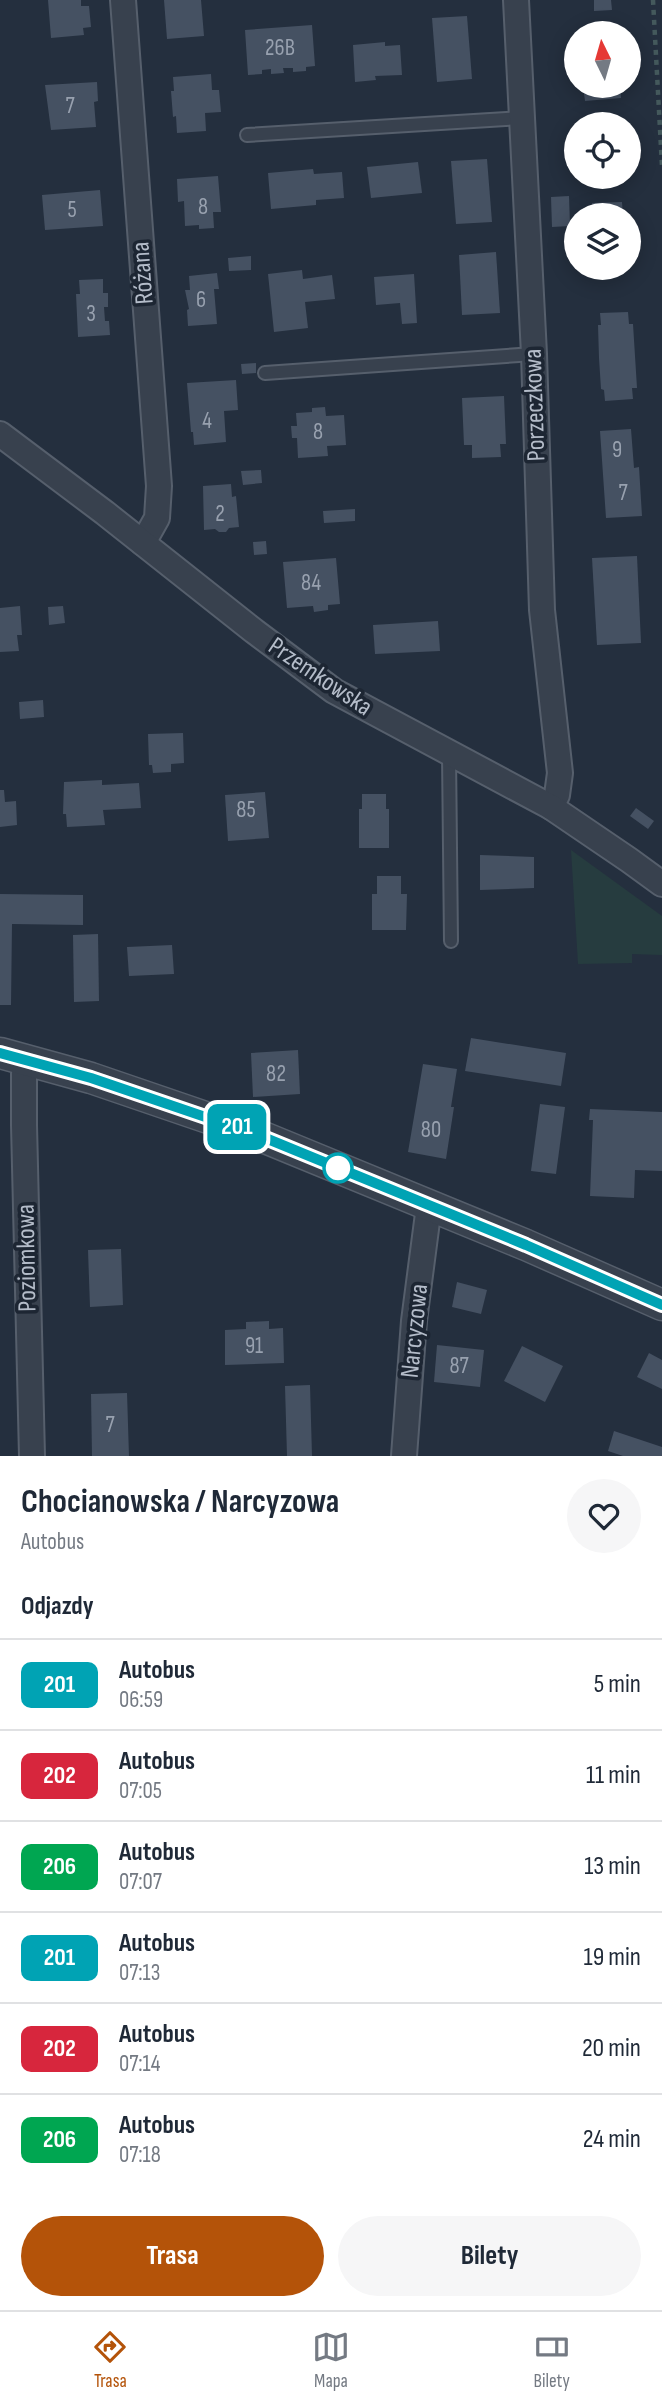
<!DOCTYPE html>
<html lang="pl">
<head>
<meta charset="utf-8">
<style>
  body { margin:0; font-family:"Sofia Sans Condensed",sans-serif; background:#f6f6f7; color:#1f2937; height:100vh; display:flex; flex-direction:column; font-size:26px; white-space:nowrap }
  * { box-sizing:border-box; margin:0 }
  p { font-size:23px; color:#747a83 }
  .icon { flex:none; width:38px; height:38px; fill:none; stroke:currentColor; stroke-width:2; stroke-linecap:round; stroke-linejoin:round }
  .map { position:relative; height:1456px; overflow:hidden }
  .sheet { display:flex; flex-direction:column; background:#fff; flex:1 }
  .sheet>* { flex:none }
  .badge { padding:0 14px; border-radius:10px; font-size:24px; line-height:46px }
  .needle { width:46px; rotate:355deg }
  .fabs { position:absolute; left:564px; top:21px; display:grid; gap:14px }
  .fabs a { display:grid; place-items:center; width:77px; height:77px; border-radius:50%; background:#fff; box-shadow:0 4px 18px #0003; font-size:35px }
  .map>.badge { position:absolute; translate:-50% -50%; box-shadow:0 0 0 4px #fff }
  h2 { padding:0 21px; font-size:26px; line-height:63px }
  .round { display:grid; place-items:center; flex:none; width:74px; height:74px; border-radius:37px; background:#f6f6f7 }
  .head { display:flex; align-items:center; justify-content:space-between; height:119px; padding:0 21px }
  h1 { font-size:33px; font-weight:700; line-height:52px }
  .cta { display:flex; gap:14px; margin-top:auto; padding:14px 21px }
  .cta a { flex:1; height:80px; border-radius:42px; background:#b45309; color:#fff; font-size:28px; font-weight:700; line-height:80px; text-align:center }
  .cta a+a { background:#f6f6f7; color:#1f2937 }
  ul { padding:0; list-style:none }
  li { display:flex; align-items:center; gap:21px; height:91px; padding:0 21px; border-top:2px solid #e0e1e3 }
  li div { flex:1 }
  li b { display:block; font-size:26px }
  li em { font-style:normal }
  li .badge { min-width:77px; font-weight:700; text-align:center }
  .dock { display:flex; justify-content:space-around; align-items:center; height:98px; border-top:2px solid #e0e1e3; background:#fff; font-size:19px; color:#747a83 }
  .dock a { display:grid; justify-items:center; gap:4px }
  .dock .selected { color:#b45309 }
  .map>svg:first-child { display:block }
  .green { fill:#263c3f }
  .building { fill:#455162 }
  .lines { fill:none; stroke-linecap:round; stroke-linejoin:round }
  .service-casing { stroke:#565f6c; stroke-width:16 }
  .minor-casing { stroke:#565f6c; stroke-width:28 }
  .tertiary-casing { stroke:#565f6c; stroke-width:33 }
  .path { stroke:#44595c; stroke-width:4.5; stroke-dasharray:5 5; stroke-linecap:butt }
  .service { stroke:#38414e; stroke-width:12 }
  .minor { stroke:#38414e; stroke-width:24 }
  .tertiary { stroke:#38414e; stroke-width:30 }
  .line-casing { stroke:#fff; stroke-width:16 }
  .line { stroke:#00a3b4; stroke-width:10 }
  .stop-dot { fill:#fff; stroke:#00a3b4; stroke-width:3.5 }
  .labels { text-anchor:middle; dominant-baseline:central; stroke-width:7; stroke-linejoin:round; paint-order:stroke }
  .number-label { font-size:23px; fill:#98a1af }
  .street-label { font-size:26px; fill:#b4bcc9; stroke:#1d2633 }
</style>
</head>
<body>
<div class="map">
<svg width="662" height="1456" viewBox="0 0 662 1456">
  <rect width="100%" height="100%" fill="#242f3e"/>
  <!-- green -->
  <path class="green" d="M571,850L662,916V955L632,954V963L578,964Z"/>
  <!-- building -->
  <g class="building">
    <path d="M48,0H81V6H89L91,27L83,28L84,35L51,38Z"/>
    <path d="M164,0H201L204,36L167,39Z"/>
    <path d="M594,0H611L612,10L594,11Z"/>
    <path d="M467,16L472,79L437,82L432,18Z"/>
    <path d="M312,25L315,66L306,67V71L293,72V68H283L284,73L271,74V69L262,70V74L248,75L245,30Z"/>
    <path d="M385,42V46L400,45L402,75L375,76L376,80L355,82L353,45Z"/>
    <path d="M211,74L212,90H219L221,112L205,113L206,131L177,133L176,116L173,117L171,91H174L173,77Z"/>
    <path d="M97,82L98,101L94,102L96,127L51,130L45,85Z"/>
    <path d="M583,86H620L621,98L585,101Z"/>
    <path d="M487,159L492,222L456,224L451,161Z"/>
    <path d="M418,162L422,193L371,198L367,167Z"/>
    <path d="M313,169L314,174L342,172L344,198L316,200V205L271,209L268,173Z"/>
    <path d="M218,176L221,212H213L214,228L199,229V225L185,226L184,201L178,202L177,179Z"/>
    <path d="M100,190L103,226L45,230L42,195Z"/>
    <path d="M569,196L570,226L552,227L551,197Z"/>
    <path d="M622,202L623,215H593L592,203Z"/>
    <path d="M496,252L500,313L462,315L459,255Z"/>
    <path d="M251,256V270L229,271L228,258Z"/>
    <path d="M302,270L303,279L332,275L335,299L305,302L308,328L274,332L268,274Z"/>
    <path d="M217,273L219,289H214L217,324L188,326L187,310L189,309L185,290H190L189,276Z"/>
    <path d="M414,274L417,323L402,324L400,303L376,305L374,277Z"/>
    <path d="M103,279V293H108V307H104L105,321H109L110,335L78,337L76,294H80L79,280Z"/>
    <path d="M628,312L629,324H633L637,388H632L633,399L605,401L604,390L601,389L599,358L598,325H601L600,313Z"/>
    <path d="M256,363V373L242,374L241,364Z"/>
    <path d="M236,380L238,410L224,411L226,442L194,445L193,432H191L187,383Z"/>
    <path d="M504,396L506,444H500L501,457L472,458V445H464L462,398Z"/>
    <path d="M325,407L326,416L344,415L346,445L327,446L328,456L298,458L297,438H292L291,426H297L296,413L312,412V408Z"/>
    <path d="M631,429L634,468L639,467L642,516L606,518L600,431Z"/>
    <path d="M261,470L262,483L243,485L241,471Z"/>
    <path d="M231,484L232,497L236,496L239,527L229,528L226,532H219L215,529L204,530L203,486Z"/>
    <path d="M355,509V521L324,523L323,511Z"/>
    <path d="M266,541L267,554L254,555L253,542Z"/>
    <path d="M637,556L641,643L597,645L592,558Z"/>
    <path d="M336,558L340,604L328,605V610L314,612L313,606L287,608L283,562Z"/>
    <path d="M20,606L22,635H17L19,651L0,652V608Z"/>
    <path d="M63,606L65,623L49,625L48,607Z"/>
    <path d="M438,621L440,651L375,654L373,625Z"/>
    <path d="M43,700L44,717L20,719L19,702Z"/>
    <path d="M183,733L184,763L171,764V772L153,773L152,765H149L148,734Z"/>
    <path d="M102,780V785L139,783L141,808L103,810L105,825L67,827L66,814H63L64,782Z"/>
    <path d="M0,790H4L5,802L16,801L17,825L0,827Z"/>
    <path d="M265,792L269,838L228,841L225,795Z"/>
    <path d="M362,794H386V809H389V848H359V809H362Z"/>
    <path d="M636,808L654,821L648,829L630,816Z"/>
    <path d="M480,855L534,857V888L480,890Z"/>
    <path d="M377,876H401V894H407L406,930H372V894H377Z"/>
    <path d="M0,894L83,895V925L12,924L11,1005H0Z"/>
    <path d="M98,934L99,1001L74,1002L73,935Z"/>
    <path d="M172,945L174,974L129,976L127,947Z"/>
    <path d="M471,1038L566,1053L561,1086L465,1071Z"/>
    <path d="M298,1050L300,1094L253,1097L251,1053Z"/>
    <path d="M423,1064L457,1069L451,1107H454L446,1159L408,1152Z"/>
    <path d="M540,1104L565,1107L556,1174L531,1171Z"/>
    <path d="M590,1109L662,1112V1171L635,1170L634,1198L590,1196L593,1120H589Z"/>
    <path d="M121,1249L123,1305L90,1307L88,1250Z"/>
    <path d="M457,1282L487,1290L481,1314L452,1307Z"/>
    <path d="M269,1321V1329L283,1328L284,1363L225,1365V1330L246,1329V1322Z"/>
    <path d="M437,1345L484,1350L480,1387L434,1382Z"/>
    <path d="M522,1346L563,1366L545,1402L504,1381Z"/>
    <path d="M649,1353L662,1360V1389L637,1377Z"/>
    <path d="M310,1385L312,1456H287L285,1386Z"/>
    <path d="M127,1393L129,1456H92L91,1394Z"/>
    <path d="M614,1431L662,1447V1456H623L608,1451Z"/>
  </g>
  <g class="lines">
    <defs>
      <g id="service">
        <path d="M247,135L521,118"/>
        <path d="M265,373L534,354"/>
        <path d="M449,754L451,941"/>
      </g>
      <g id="minor">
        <path d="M123,0L159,486L157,518L143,543"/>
        <path d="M516,0L534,354L542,610L560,773L557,795L551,807"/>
        <path d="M0,434L105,513L254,631L334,691L551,807L629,860L662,884"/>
        <path d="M28,1060L24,1074V1125L32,1456"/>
        <path d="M404,1456L414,1321L429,1206"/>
      </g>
      <path id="tertiary" d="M0,1053L91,1078L258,1135L526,1245L662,1305"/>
    </defs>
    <!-- service casing -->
    <use href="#service" class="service-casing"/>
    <!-- minor casing -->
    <use href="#minor" class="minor-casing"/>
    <!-- tertiary casing -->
    <use href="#tertiary" class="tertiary-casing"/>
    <!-- path -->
    <path class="path" d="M653,0L662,166"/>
    <!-- service -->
    <use href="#service" class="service"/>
    <!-- minor -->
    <use href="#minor" class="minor"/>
    <!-- tertiary -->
    <use href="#tertiary" class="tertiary"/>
  </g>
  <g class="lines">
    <defs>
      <path id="line" d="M0,1053L91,1078L258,1135L526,1245L662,1305"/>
    </defs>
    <!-- line casing -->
    <use href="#line" class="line-casing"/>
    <!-- line -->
    <use href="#line" class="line"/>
  </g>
  <!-- markers -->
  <circle class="stop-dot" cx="338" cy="1168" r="14"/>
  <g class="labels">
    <!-- number labels -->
    <g class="number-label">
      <text x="280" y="48">26B</text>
      <text x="70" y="106">7</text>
      <text x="203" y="207">8</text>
      <text x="72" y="210">5</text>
      <text x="201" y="300">6</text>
      <text x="91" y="314">3</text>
      <text x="207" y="421">4</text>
      <text x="318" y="432">8</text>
      <text x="617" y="450">9</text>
      <text x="623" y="493">7</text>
      <text x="220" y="514">2</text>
      <text x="311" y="583">84</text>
      <text x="246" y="810">85</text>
      <text x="276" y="1074">82</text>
      <text x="431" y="1130">80</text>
      <text x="254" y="1346">91</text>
      <text x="459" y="1366">87</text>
      <text x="110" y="1425">7</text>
    </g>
    <!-- street labels -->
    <g class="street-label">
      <text transform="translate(143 273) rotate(-94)">Różana</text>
      <text transform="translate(535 405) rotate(-92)">Porzeczkowa</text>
      <text transform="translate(320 677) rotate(34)">Przemkowska</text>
      <text transform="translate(27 1258) rotate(-91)">Poziomkowa</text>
      <text transform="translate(415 1331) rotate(-84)">Narcyzowa</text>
    </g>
  </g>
</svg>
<div class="fabs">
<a><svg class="needle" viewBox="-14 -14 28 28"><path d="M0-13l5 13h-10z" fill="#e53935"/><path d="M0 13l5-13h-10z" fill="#747a83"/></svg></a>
<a><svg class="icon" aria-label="locate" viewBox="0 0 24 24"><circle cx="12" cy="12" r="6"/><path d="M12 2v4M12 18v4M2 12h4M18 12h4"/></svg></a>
<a><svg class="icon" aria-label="layers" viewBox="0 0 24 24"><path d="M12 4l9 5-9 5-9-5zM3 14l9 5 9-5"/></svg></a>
</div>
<b class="badge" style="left:237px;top:1127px;background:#00a3b4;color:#fff">201</b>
</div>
<section class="sheet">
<div class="head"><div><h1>Chocianowska / Narcyzowa</h1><p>Autobus</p></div><a class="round"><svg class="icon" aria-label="heart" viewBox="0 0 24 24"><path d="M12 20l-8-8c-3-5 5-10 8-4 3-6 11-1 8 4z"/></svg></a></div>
<h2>Odjazdy</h2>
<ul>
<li><span class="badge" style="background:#00a3b4;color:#fff">201</span><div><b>Autobus</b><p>06:59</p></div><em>5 min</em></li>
<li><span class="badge" style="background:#d7263d;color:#fff">202</span><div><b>Autobus</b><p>07:05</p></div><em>11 min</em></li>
<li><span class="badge" style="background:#00a651;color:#fff">206</span><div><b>Autobus</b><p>07:07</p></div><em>13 min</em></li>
<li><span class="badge" style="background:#00a3b4;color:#fff">201</span><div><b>Autobus</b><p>07:13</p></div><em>19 min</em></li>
<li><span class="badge" style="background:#d7263d;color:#fff">202</span><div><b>Autobus</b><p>07:14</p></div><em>20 min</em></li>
<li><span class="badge" style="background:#00a651;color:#fff">206</span><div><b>Autobus</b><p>07:18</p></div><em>24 min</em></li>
</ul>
<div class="cta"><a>Trasa</a><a>Bilety</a></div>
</section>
<nav class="dock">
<a class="selected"><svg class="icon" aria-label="directions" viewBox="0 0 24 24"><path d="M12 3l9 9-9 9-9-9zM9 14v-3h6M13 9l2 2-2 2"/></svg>Trasa</a>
<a><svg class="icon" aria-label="map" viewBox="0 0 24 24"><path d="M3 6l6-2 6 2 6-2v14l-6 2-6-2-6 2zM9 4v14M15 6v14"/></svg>Mapa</a>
<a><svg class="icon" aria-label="tickets" viewBox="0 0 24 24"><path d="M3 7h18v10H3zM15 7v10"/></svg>Bilety</a>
</nav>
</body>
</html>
